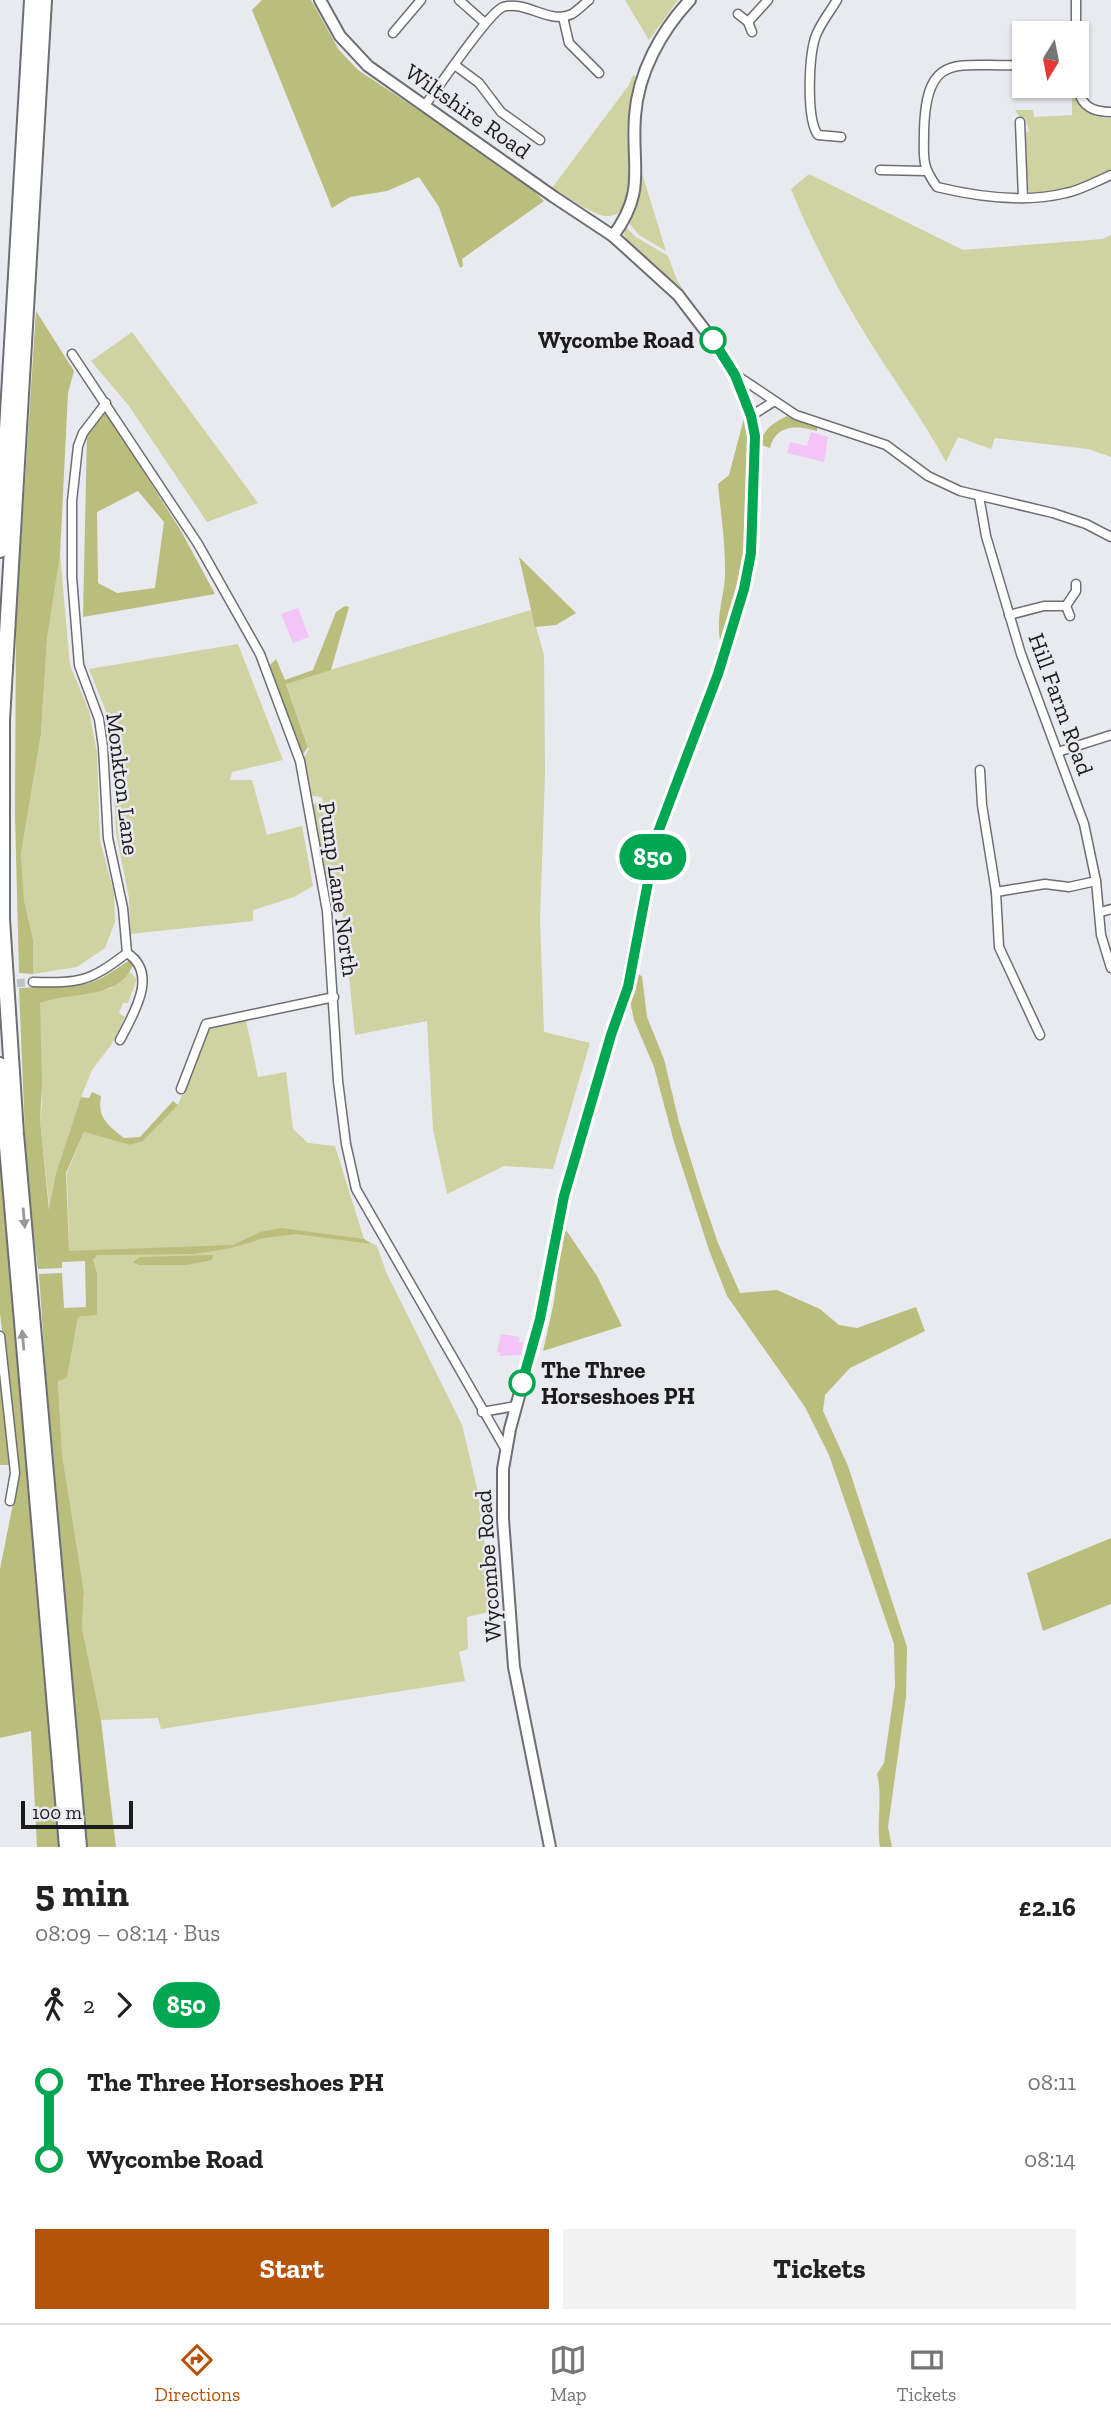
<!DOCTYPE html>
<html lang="en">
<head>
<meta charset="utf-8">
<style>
  body { margin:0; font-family:"Zilla Slab",serif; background:#f2f2f2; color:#222; height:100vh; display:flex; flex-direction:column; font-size:26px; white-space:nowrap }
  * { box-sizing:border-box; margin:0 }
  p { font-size:23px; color:#767676 }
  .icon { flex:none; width:38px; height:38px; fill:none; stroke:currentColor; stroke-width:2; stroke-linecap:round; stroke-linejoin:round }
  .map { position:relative; height:1847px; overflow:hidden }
  .details { display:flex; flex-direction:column; background:#fff; flex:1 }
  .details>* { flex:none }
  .badge { padding:0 14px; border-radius:23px; font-size:24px; line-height:46px }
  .needle { width:46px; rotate:190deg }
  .controls { position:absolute; left:1012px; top:21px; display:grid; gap:14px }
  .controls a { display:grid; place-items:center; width:77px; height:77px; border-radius:0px; background:#fff; box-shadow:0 2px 5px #0004; font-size:35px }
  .scale { position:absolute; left:21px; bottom:18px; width:112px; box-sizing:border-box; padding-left:7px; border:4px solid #1b1b1d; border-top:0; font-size:19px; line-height:24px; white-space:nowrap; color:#1b1b1d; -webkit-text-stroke:5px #e9eaef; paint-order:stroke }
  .map>.badge { position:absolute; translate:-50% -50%; box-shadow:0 0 0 4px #fff }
  .legs { display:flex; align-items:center; gap:10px; height:77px; padding:0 35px; font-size:23px }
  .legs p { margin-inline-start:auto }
  .overview { display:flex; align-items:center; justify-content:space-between; height:119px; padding:0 35px }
  h1 { font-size:38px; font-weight:800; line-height:52px }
  .action { display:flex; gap:14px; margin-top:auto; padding:14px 35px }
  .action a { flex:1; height:80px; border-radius:0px; background:#b45309; color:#fff; font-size:28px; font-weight:800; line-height:80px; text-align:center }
  .action a+a { background:#f2f2f2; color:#222 }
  ul { padding:0 35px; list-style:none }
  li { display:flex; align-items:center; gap:24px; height:77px; font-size:26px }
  li i { display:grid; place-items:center; width:10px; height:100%; margin:0 9px; background:currentColor }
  li i::after { content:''; width:18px; height:18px; margin:-9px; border:5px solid; border-radius:50%; background:#fff }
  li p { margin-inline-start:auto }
  li:first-child i { background:linear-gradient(#0000 50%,currentColor 0) }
  li:last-child i { background:linear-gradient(currentColor 50%,#0000 0) }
  .tabs { display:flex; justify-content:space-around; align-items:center; height:98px; border-top:2px solid #e0e0e0; background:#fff; font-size:19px; color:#767676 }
  .tabs a { display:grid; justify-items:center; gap:4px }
  .tabs .active { color:#b45309 }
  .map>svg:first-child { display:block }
  .green { fill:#cfd2a1 }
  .forest { fill:#babd7c; fill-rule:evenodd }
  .building { fill:#f2c4f7 }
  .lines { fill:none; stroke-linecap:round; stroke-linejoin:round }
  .minor-tunnel { stroke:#c0c1c5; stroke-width:8; stroke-dasharray:8 4; stroke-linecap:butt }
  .minor-casing { stroke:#6d6e73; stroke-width:11 }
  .tertiary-casing { stroke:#6d6e73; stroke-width:14 }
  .trunk-casing { stroke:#6d6e73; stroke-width:18 }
  .minor { stroke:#fff; stroke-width:8 }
  .tertiary { stroke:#fff; stroke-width:10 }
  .trunk { stroke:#fff; stroke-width:14 }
  .oneway { fill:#989899 }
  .line-1-casing { stroke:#fff; stroke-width:16 }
  .line-1 { stroke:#00a651; stroke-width:10 }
  .stop-1-dot { fill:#fff; stroke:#00a651; stroke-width:3.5 }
  .labels { text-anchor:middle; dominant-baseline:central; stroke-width:5; stroke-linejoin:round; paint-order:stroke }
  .street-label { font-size:23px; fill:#1b1b1d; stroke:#e9eaef }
  .stop-label { font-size:23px; font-weight:bold; fill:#1b1b1d; stroke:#e9eaef; text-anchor:end }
</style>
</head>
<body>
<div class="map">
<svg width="1111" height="1847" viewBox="0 0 1111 1847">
  <rect width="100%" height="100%" fill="#e9eaef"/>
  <!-- green -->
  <g class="green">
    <path d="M625,0H678L649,40Z"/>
    <path d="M633,75L637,77C632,94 628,112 627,131C626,151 642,219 605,216C593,215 564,194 552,188L629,85Z"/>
    <path d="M1072,86H1075C1076,109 1091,118 1111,118V171L1061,190L1031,193L1024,185V133L1029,131L1025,118H1020L1015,110H1033L1034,117L1072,115Z"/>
    <path d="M640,167L666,251L639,235L629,223L640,190Z"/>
    <path d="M809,174L963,250L1103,239L1111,235V457L1088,449L995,438L991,449L958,437L946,462C920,414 887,371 859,324C833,280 810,236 791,189Z"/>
    <path d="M626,227L636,237L668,256L677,280L693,306L628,245L624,234Z"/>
    <path d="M132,332L258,503L207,522L129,406L91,361Z"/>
    <path d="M60,554L70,665L89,711L97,753L100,841L114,893L115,922L105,948L77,967L33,974V939L24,900L21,852L41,734L47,639Z"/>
    <path d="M531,610L544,655L545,775L540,919L544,1032L590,1043L553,1169L504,1166L447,1194L433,1129L427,1021L355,1035L340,889L328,887L311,805L323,801L322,797L312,796L304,757L309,749L286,683Z"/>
    <path d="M238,644L283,760L232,772L230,780H252L267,835L302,826L313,886L294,897L253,910V921L130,934L129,898L116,833L114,792L124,783L113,729L89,669Z"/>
    <path d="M130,972L137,979L128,1003H123L119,1013L125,1017L111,1045L92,1070L81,1097L56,1173L50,1214L40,1120L42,1104L39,1002L52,998L110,989Z"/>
    <path d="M245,1015L258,1077L286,1072L293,1129L308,1143L335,1146L364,1239L377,1246L386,1272L462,1425L478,1492L493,1611L467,1617L468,1649L459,1652L465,1681L161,1729L158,1718L101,1720L82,1628L84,1592L62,1454L58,1380L67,1378L78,1317L97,1315V1273L93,1261L97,1251H69L67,1173L84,1132L130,1145L143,1141L178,1105L209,1026Z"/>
  </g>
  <!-- forest -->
  <g class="forest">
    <path d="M262,0H311L339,50L358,70L467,142L535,192L544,201L462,259L463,266L460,268L439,207L419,177L387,191L350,197L332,208L252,10Z"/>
    <path d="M36,311L74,371L68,393L60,555L47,639L41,734L21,853L24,900L33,939V974L19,973L15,814L16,619Z"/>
    <path d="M106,412L181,531L215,594L83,617L87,434ZM138,491L164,522L155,588L117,593L98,583L97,512Z"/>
    <path d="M787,416L817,427V431C797,425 776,424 770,448L761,445C761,430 775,422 787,416Z"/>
    <path d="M744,418L751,463L743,561L721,644C715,621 723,601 725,578C726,547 721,516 718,484L729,475Z"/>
    <path d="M519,557L576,613L556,625L535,627Z"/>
    <path d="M345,606L349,607L331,670L286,684L308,747L303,754L284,709L270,665L276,659L285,680L313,670L336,612Z"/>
    <path d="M130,960L133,965C118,1001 70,991 40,1003L42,1085L40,1120L49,1210L56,1173L81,1097L89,1098L92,1092L101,1096C97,1118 108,1125 124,1138L140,1137L173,1101L178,1105L143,1141L130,1145L84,1132L66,1173L69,1251L233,1245L260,1232L281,1228L364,1239L371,1244L296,1234L264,1238L231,1248L194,1254L97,1255L93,1260L97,1273V1315L78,1317L67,1378L58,1381L62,1454L84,1592L82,1628L101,1720L116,1847H86L53,1480L39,1274L62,1273L64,1308L86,1307L85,1261L62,1262V1268L38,1269L27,1183L19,988L87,984L102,978Z"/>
    <path d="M633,973L642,976L647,1017L664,1059L679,1122L702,1196L718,1243L740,1293L777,1290L820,1309L839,1325L857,1328L916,1307L925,1331L850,1368L825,1395L823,1411L848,1466L907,1647L906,1697L888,1827L892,1847H880C876,1823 883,1797 877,1774L884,1763L895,1686L894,1644L829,1455L805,1407L727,1296L709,1250L674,1142L654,1067L634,1020L629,996Z"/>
    <path d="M0,1161C16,1344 33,1527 50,1710C55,1755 55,1801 60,1847H37L31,1731L0,1738V1569L19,1474L0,1313Z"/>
    <path d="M566,1230L597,1276L622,1326L543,1351L554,1302L562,1240Z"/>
    <path d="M213,1255L212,1260L186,1265H139L133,1262L140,1257Z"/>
    <path d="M0,1366L10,1465H0Z"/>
    <path d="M1111,1538V1604L1043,1631L1027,1573Z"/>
  </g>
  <!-- building -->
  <g class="building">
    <path d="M811,432L828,437L824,462L787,453L790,442L807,446Z"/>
    <path d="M298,608L309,637L293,643L281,614Z"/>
    <path d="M501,1334L520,1337L519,1342H523L521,1355L500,1356V1353L497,1352Z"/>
  </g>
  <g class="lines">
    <!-- minor-tunnel -->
    <path class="minor-tunnel" d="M5,984L33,982"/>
    <defs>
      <g id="minor">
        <path d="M459,0L485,23"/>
        <path d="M837,0C830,12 819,25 815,38C809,58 806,119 818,135L841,137"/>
        <path d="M738,14L748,22L752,32"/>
        <path d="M563,17L569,43L599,73"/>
        <path d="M748,22L768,0"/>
        <path d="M393,33L421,0"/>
        <path d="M1076,33V0"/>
        <path d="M1076,63C1077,91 1077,112 1111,112"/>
        <path d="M1024,65C959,68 926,48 924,131C924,158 921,165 937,187C978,197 1025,203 1066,193C1081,190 1097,181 1111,175"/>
        <path d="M456,66L479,83L501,112L540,140"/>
        <path d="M425,105C439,87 488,13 503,7C527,0 549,25 572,14C578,10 584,4 589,0"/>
        <path d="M1020,122L1023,198"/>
        <path d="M880,170L925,171"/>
        <path d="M72,354L198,544L260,654L300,761L327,911L338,1081L346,1144L356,1189L506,1450"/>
        <path d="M736,375L796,415L886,445L928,476L960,491L1053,513L1086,524L1111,537"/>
        <path d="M106,403L83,433L78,446L72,501V577L79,665L99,719L103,747L108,838L123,908L127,953"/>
        <path d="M751,416L773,402"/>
        <path d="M979,496L986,536L1021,654L1084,824L1096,881L1101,935L1111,968"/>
        <path d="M1009,615L1044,606H1066"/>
        <path d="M1070,616L1066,606L1076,591V584"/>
        <path d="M1058,752L1111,735"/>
        <path d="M980,770L982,805L996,892L999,947L1040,1035"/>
        <path d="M996,892L1045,884L1069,887L1096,881"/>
        <path d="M1101,912L1111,909"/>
        <path d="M33,982C81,983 89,982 127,953"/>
        <path d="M120,1040C132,1016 160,974 127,953"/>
        <path d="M181,1089L206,1024L334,997"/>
        <path d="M0,1336L15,1473L10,1501"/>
        <path d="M482,1412L516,1406"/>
      </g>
      <g id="tertiary">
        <path d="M320,0L340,36L368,66L554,197L613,236L678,295L717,346L735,375L751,416L755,436L751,553L744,588L718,674L657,835L627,987L611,1035L564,1196L540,1319L510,1429L503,1469V1519L514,1667L550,1847"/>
        <path d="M613,236C647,190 631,167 635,116C638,73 661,31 690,0"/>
      </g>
      <g id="trunk">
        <path d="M44,0L2,720V919L16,1134L79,1847"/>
        <path d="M0,550L32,0"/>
        <path d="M0,1065L67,1847"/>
      </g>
    </defs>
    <!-- minor casing -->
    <use href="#minor" class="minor-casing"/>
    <!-- tertiary casing -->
    <use href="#tertiary" class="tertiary-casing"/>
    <!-- trunk casing -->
    <use href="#trunk" class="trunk-casing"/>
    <!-- minor -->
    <use href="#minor" class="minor"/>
    <!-- tertiary -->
    <use href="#tertiary" class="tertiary"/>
    <!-- trunk -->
    <use href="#trunk" class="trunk"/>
  </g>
  <!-- one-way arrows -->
  <defs><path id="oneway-solid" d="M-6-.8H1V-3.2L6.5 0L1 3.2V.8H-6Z" transform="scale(1.75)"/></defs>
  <g class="oneway">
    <use href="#oneway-solid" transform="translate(24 1218) rotate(85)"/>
    <use href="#oneway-solid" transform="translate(23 1340) rotate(-95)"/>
  </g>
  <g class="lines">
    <defs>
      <path id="line-1" d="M522,1383L540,1319L564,1196L611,1035L628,987L657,835L718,674L744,589L751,553L755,436L751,416L735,375L713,340"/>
    </defs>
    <!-- line-1 casing -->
    <use href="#line-1" class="line-1-casing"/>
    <!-- line-1 -->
    <use href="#line-1" class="line-1"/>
  </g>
  <!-- markers -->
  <g class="stop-1-dot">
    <circle cx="713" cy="340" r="12"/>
    <circle cx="522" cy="1383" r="12"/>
  </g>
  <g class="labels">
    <!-- street labels -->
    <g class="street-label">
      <text transform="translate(468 111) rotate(35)">Wiltshire Road</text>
      <text transform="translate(1061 704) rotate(70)">Hill Farm Road</text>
      <text transform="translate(123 784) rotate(83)">Monkton Lane</text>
      <text transform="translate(339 889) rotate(82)">Pump Lane North</text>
      <text transform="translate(488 1566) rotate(-94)">Wycombe Road</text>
    </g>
    <!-- stop labels -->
    <g class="stop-label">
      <text x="694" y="340">Wycombe Road</text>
      <text x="541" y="1370" text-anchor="start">The Three<tspan x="541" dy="26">Horseshoes PH</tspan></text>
    </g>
  </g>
</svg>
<div class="controls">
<a><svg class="needle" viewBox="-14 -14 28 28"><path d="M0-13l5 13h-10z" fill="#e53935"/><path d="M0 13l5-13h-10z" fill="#767676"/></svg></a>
</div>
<div class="scale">100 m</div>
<b class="badge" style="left:653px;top:857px;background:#00a651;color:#fff">850</b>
</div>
<section class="details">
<div class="overview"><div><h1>5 min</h1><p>08:09 – 08:14 · Bus</p></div><b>£2.16</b></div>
<div class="legs"><svg class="icon" aria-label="walk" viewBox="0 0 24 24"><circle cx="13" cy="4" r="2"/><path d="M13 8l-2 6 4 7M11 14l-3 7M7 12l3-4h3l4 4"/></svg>2<svg class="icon" aria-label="forward" viewBox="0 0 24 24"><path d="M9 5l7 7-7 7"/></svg><b class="badge" style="background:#00a651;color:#fff">850</b></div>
<ul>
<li><i style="color:#00a651"></i><b>The Three Horseshoes PH</b><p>08:11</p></li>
<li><i style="color:#00a651"></i><b>Wycombe Road</b><p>08:14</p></li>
</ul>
<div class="action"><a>Start</a><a>Tickets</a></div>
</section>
<nav class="tabs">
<a class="active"><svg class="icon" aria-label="directions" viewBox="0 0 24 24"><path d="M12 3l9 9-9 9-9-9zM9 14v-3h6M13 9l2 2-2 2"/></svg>Directions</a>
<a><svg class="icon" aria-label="map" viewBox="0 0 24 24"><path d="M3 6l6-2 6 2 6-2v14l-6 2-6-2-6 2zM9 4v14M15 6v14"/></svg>Map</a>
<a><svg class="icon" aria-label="tickets" viewBox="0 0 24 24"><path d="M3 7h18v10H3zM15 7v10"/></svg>Tickets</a>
</nav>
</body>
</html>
